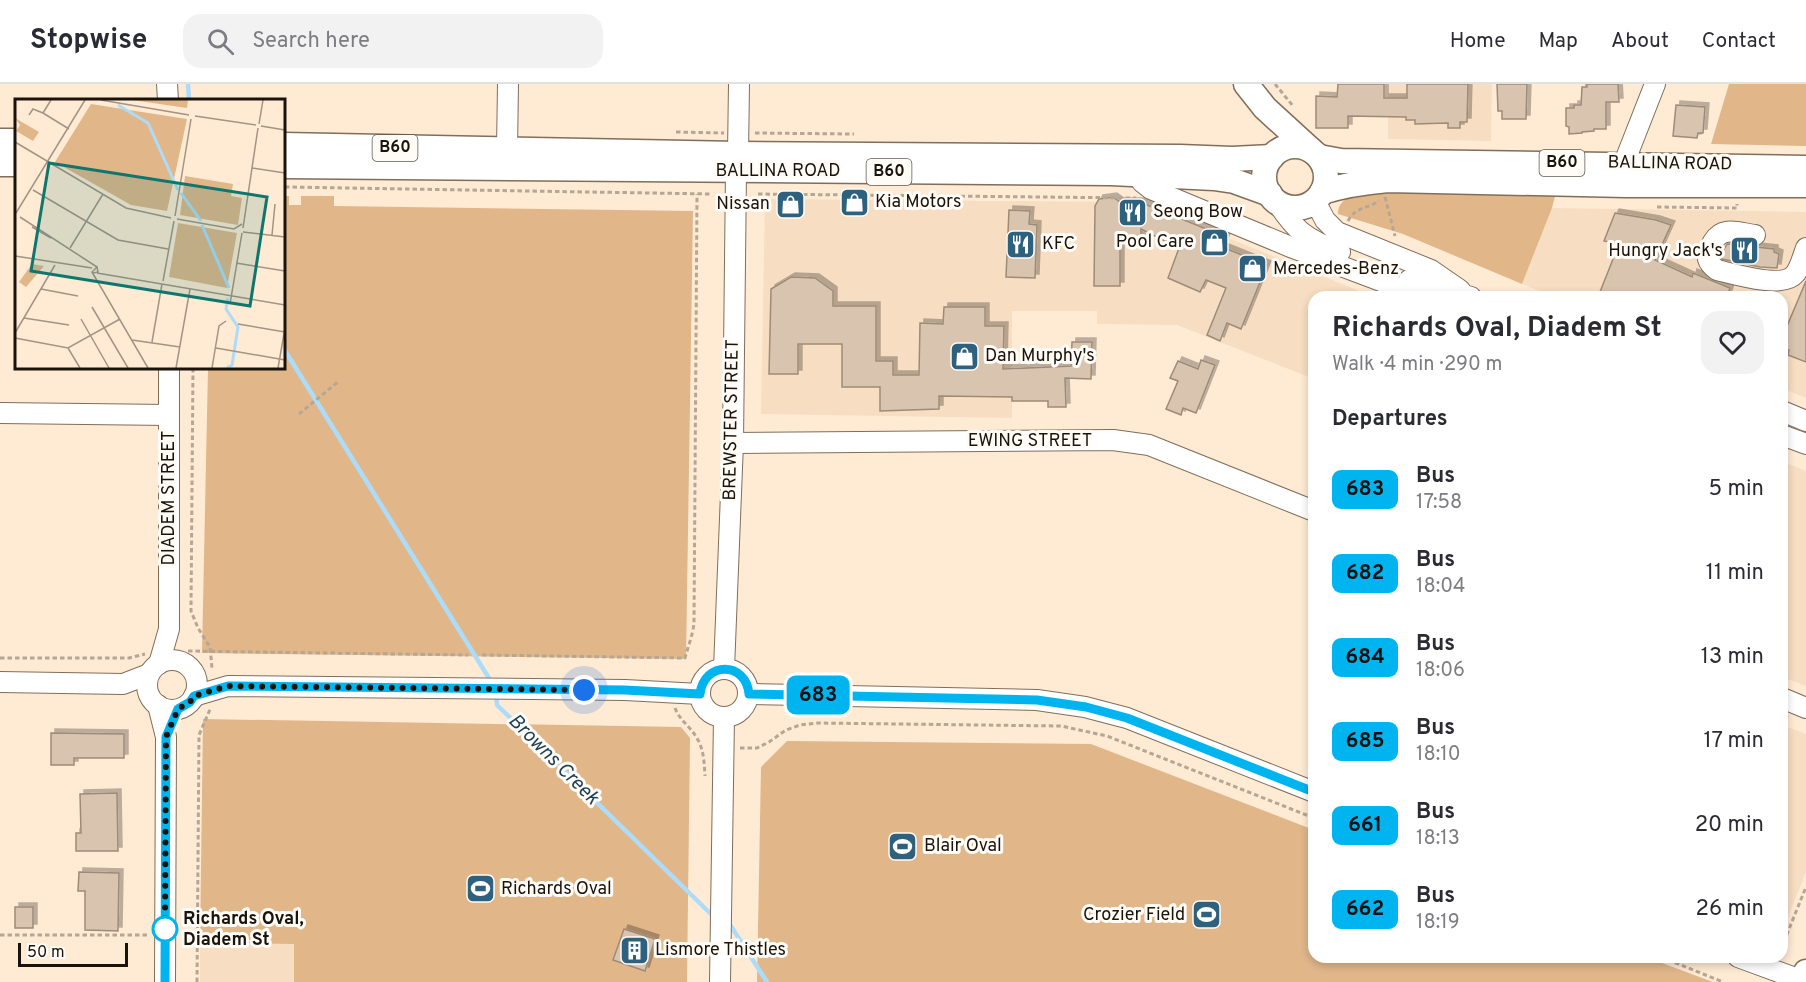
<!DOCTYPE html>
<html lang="en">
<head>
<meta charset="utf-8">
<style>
  body { margin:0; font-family:Overpass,sans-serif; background:#f2f2f3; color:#2b2b33; height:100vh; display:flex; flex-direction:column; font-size:22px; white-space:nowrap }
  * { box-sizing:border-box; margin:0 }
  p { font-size:20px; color:#7c7c81 }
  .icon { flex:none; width:33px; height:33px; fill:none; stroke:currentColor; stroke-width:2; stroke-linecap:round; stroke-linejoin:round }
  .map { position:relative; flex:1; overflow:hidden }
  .details { position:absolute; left:1308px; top:207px; width:480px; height:672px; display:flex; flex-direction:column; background:#fff; border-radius:18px; box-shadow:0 3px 9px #0003 }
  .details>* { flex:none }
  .badge { padding:0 12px; border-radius:9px; font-size:21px; line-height:39px }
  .scale { position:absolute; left:18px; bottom:15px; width:110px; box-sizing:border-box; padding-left:6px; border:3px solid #1a130c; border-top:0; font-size:16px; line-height:21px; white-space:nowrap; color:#1a130c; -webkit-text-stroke:4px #fffbf6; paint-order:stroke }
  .you { position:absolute; width:30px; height:30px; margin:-15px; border:4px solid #fff; border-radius:50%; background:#1a73e8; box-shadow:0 0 0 9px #1a73e833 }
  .map>.badge { position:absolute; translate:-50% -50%; box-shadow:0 0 0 3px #fff }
  h2 { padding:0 24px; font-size:22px; line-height:54px }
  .round { display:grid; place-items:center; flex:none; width:63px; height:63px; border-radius:18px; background:#f2f2f3 }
  .head { display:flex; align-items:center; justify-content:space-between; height:102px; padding:0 24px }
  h1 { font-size:28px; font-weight:700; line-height:45px }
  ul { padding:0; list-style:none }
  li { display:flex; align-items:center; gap:18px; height:84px; padding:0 24px }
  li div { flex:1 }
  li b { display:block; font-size:22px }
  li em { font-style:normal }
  li .badge { min-width:66px; font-weight:700; text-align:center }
  header { display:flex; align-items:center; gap:36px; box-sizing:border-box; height:84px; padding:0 30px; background:#fff; border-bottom:2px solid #e1e1e2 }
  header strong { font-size:28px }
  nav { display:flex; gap:33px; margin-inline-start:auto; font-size:21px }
  .search { width:420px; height:54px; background:#f2f2f3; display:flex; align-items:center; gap:15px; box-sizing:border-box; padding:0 21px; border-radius:18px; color:#7c7c81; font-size:22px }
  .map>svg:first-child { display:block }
  .built { fill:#f7dec2 }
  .green { fill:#e1b78a }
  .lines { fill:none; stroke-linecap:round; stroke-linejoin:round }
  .stream { stroke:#acdcfa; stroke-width:4.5 }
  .building { fill:#d8c4af; stroke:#9e8b77; stroke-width:1.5; filter:url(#shadow) }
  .minor-casing { stroke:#806e5b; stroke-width:22 }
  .major-casing { stroke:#806e5b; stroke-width:27 }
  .path { stroke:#b6a694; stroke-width:3; stroke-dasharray:4.5 3; stroke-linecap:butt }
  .minor { stroke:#fff; stroke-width:20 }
  .major { stroke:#fff; stroke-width:24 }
  .line-casing { stroke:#fff; stroke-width:14 }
  .line { stroke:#00b5ef; stroke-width:9 }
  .walk { stroke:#1a130c; stroke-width:6; stroke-dasharray:0 10.8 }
  .stop-dot { fill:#fff; stroke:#00b5ef; stroke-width:3 }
  .labels { text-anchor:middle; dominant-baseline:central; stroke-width:6; stroke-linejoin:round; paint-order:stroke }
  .shield { fill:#fffbf6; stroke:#5f5952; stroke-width:1.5 }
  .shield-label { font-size:16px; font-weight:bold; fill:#1a130c }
  .street-label { font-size:18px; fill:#1a130c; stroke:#fffbf6 }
  .poi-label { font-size:18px; fill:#1a130c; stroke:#fffbf6; text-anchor:start }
  .stop-label { font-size:18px; font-weight:bold; fill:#1a130c; stroke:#fffbf6; text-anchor:start }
  .water-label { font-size:20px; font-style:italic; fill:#1a3f54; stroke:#fffbf6 }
  .inset-river { fill:none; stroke:#acdcfa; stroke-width:3 }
  .inset-road { fill:none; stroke:#a39484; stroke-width:1.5 }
  .view { fill:#0f766e; fill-opacity:0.15; stroke:#0f766e; stroke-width:3 }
  .inset-edge { fill:none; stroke:#1a130c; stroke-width:3 }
</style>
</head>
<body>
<header>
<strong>Stopwise</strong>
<div class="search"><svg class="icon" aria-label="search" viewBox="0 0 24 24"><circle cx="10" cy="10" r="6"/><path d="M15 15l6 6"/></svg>Search here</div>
<nav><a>Home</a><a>Map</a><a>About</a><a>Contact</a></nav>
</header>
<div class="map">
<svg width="1806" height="898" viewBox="0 0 1806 898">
  <defs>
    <filter id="shadow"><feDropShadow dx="4" dy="-4" stdDeviation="0" flood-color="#0004"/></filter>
  </defs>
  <rect width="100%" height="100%" fill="#ffead4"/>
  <!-- built -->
  <g class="built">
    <path d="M1388,0H1492L1491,57L1388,55Z"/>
    <path d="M765,115L1122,118L1147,121L1374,213H1314V295L1177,241L1097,240V227H1012V334L761,330Z"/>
    <path d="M1552,124L1806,128V314L1782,304V213H1555L1522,200Z"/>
    <path d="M1782,377L1806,387V602L1782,593Z"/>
    <path d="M1782,641L1806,650V788L1782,848Z"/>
    <path d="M200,859L295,860L294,898H200Z"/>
  </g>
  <!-- green -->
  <g class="green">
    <path d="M1729,0H1806V62L1711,60Z"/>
    <path d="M1381,106L1556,108L1552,124L1522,200L1403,150L1338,130C1338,109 1365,110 1381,106Z"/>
    <path d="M284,112H289V121H301V112H334V122L693,127L686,575L202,569L208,284H284Z"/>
    <path d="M203,635L681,643L690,654L687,898H294V860L200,859Z"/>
    <path d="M787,657L1091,660L1314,746V873H1646L1713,898H757L761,683Z"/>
  </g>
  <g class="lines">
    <!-- stream -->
    <g class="stream">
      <path d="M188,0L189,16"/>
      <path d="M284,265L492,599"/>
      <path d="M496,609L497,621L716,835"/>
      <path d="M727,836L767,898"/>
    </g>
  </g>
  <!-- building -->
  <g class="building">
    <path d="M1338,0H1384V14H1407V0H1468L1467,38H1460V44H1448V39L1415,40V36H1406V33L1348,32V44H1316V12L1337,13Z"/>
    <path d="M1497,0H1527L1526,35H1502V27H1498Z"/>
    <path d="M1587,0H1618L1619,18H1606V45H1594V47L1582,48V49L1569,50V43L1566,42V24H1574V21H1581L1582,3H1587Z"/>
    <path d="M1676,21L1705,23L1703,49H1698L1697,54L1673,52Z"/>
    <path d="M1113,113L1120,118H1140L1226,153L1222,163L1267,181L1241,245L1227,239L1220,257L1207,251L1226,204L1206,196L1200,208L1168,194L1179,164L1141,145V159H1120V202H1094L1095,122L1099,115Z"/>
    <path d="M1009,126L1030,127L1029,140L1037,141L1035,194L1006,193Z"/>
    <path d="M1615,129L1656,136L1671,141L1655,176L1692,193L1693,189L1730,204L1727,213H1598L1619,160L1604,157Z"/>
    <path d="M1727,160L1774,165V168L1779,170L1777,184L1760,183L1722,175L1721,170Z"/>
    <path d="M791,193L815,194L833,207V222H876V277H893V291H919L920,239L943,240L944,223H985V242H1004L1003,285L1071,282L1072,258H1092L1091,295L1065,294L1066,323H1048V317H1012V313L939,312V325L880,327V303H842V260H798V290H769L771,205Z"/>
    <path d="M1806,197V278L1788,271L1789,266L1782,264V254Z"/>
    <path d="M1201,276L1215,281L1196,329L1183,324L1181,331L1166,325L1178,297L1170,294L1178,277L1198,285Z"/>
    <path d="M51,649L124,650V674H74V681H51Z"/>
    <path d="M117,709L118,767H76V749H81L80,710Z"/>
    <path d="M79,788L119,789L118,847L85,846V807H78Z"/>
    <rect x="15" y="823" width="18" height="21"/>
    <path d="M624,845L655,855L645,887L613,876Z"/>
  </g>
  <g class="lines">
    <defs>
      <g id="minor">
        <path d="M167,0L168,16"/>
        <path d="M507,66L508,0"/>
        <path d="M738,70L739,0"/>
        <path d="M1624,79L1655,0"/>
        <path d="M1139,90L1142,98L1151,105L1293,164L1402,205L1421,201"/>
        <path d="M1276,117C1296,147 1305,155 1340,168"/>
        <path d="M1315,117L1325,136L1337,148L1431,186L1460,206"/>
        <path d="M1755,151C1746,150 1734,146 1726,148C1716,149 1707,165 1708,175C1709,179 1713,183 1717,186C1734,190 1783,205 1795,190C1800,184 1803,172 1806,164"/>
        <path d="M1409,196L1471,213"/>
        <path d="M1782,327L1806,337"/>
        <path d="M0,329L169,331"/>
        <path d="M1782,351L1806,360"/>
        <path d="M733,359L1113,356L1149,361L1314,427"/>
        <circle cx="172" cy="601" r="25"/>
        <path d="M159,580L169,545V284"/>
        <circle cx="724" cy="609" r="24"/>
        <path d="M724,585L733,359L736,87"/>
        <path d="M0,598L123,600L149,590"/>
        <path d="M749,610L1037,616L1085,623L1127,634L1314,708"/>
        <path d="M194,612L228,602L625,606L700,610"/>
        <path d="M1782,614L1806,624"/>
        <path d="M158,621L166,653L165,898"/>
        <path d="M1738,873L1806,898"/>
        <path d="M720,898L724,633"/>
      </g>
      <g id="major">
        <path d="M1246,0L1265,24L1311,66"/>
        <path d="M0,57H16"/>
        <path d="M284,61L738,70L1180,73L1232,75L1272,73"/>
        <circle cx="1295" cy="93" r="31"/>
        <path d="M1319,73L1341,77L1806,84"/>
        <path d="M0,80H16"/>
        <path d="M284,82L1111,89L1214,94L1234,97L1270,110"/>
        <path d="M1322,108C1344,101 1365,98 1388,96L1626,101H1806"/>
        <path d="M1802,898L1806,888"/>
      </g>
    </defs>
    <!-- minor casing -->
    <use href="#minor" class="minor-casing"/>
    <!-- major casing -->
    <use href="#major" class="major-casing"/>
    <!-- path -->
    <g class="path">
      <path d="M1275,0L1293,22"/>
      <path d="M676,48L724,49"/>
      <path d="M755,49L854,50"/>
      <path d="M285,103L711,110"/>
      <path d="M758,110L1136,114"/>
      <path d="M1385,113L1395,152"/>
      <path d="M1657,123L1737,124V120"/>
      <path d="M1348,137C1355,123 1367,125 1379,117"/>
      <path d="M193,284L191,527L198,544L210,563L212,584"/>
      <path d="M299,330L339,297"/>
      <path d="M188,567L468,571"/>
      <path d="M482,571L685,574C688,563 693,550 694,539L697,110"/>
      <path d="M0,574H129L145,570"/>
      <path d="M675,624C679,635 689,642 695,651C704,664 704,677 705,692"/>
      <path d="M740,664H757L769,658L786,646L800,641L818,639L1061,642L1107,652L1314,734"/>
      <path d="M0,851H148"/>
      <path d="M1782,854L1785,855L1806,803"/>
      <path d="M1661,873L1723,898"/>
      <path d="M197,898L199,651L211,623"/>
    </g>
    <!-- minor -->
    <use href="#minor" class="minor"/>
    <!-- major -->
    <use href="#major" class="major"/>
  </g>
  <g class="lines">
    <defs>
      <path id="line" d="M165,898L166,653L178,625L190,618L194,612L228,602L625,606L700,610C704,577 746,577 749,610L1037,616L1086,623L1127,634L1314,708"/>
    </defs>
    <!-- line casing -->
    <use href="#line" class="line-casing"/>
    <!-- line -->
    <use href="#line" class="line"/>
    <!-- walk -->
    <path class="walk" d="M165,845L166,653L178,625L190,618L194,612L228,602L584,606"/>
  </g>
  <!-- icons -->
  <defs>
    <symbol id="shop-square" viewBox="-11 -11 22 22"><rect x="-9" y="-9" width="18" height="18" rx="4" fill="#2e617e" stroke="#fffbf6"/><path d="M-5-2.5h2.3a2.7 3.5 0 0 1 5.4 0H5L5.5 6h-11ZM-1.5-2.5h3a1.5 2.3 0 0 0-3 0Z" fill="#fff"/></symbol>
    <symbol id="restaurant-square" viewBox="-11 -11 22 22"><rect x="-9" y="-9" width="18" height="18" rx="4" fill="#2e617e" stroke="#fffbf6"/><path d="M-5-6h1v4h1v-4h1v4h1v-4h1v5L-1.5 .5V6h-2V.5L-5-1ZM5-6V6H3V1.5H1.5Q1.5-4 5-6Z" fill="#fff"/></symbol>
    <symbol id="stadium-square" viewBox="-11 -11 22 22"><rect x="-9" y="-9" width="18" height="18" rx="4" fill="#2e617e" stroke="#fffbf6"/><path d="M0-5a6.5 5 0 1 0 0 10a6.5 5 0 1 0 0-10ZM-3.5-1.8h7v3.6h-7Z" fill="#fff"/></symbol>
    <symbol id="building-square" viewBox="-11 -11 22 22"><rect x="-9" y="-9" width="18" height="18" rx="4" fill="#2e617e" stroke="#fffbf6"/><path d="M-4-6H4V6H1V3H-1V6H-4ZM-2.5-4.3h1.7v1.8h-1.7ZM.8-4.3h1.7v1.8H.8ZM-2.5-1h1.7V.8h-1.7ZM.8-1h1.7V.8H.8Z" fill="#fff"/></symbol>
  </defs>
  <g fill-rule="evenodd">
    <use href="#shop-square" x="838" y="102" width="33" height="33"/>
    <use href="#shop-square" x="774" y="104" width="33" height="33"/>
    <use href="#restaurant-square" x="1116" y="112" width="33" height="33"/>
    <use href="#shop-square" x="1198" y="142" width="33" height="33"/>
    <use href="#restaurant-square" x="1004" y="144" width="33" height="33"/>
    <use href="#restaurant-square" x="1728" y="150" width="33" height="33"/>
    <use href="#shop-square" x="1236" y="168" width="33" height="33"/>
    <use href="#shop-square" x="948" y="256" width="33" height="33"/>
    <use href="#stadium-square" x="886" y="746" width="33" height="33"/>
    <use href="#stadium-square" x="464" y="788" width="33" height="33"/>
    <use href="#stadium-square" x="1190" y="814" width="33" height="33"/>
    <use href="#building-square" x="618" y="850" width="33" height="33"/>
  </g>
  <!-- markers -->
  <circle class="stop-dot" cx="165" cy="845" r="12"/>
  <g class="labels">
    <!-- shield labels -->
    <g class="shield">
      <rect x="372.5" y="51" width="45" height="26" rx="4.5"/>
      <rect x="1539.5" y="66" width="45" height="26" rx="4.5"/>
      <rect x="866.5" y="75" width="45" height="26" rx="4.5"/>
    </g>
    <g class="shield-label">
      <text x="395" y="64">B60</text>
      <text x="1562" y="79">B60</text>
      <text x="889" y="88">B60</text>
    </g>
    <!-- street labels -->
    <g class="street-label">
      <text transform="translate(1670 80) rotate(1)">BALLINA ROAD</text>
      <text x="778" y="87">BALLINA ROAD</text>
      <text transform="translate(732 336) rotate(-89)">BREWSTER STREET</text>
      <text x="1030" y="357">EWING STREET</text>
      <text transform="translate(169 414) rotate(-90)">DIADEM STREET</text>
    </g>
    <!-- poi labels -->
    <g class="poi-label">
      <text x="875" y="118">Kia Motors</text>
      <text x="770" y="120" text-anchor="end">Nissan</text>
      <text x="1153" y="128">Seong Bow</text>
      <text x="1194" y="158" text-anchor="end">Pool Care</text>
      <text x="1042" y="160">KFC</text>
      <text x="1723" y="167" text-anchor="end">Hungry Jack's</text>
      <text x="1273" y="185">Mercedes-Benz</text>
      <text x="985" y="272">Dan Murphy's</text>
      <text x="924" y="762">Blair Oval</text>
      <text x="501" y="805">Richards Oval</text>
      <text x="1185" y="831" text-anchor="end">Crozier Field</text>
      <text x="655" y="866">Lismore Thistles</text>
    </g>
    <!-- stop labels -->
    <g class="stop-label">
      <text x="183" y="835">Richards Oval,<tspan x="183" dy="21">Diadem St</tspan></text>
    </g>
    <!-- water labels -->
    <g class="water-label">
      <text transform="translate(553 676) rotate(45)">Browns Creek</text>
    </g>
  </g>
  <!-- overview -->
  <g transform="translate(15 15)">
    <rect width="270" height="270" fill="#ffead4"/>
    <path d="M117,1H173L172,9ZM76,5L172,20L152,112L116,106L40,63ZM0,19L24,33L18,42L1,32L5,26ZM170,77L218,85L216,97L227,99L223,126L165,116ZM163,124L222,134L212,189L154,178ZM17,165L29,167L11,188L4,183Z" fill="#e1b78a"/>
    <path class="inset-river" d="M103,6L133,24L163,91M166,94L186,122M187,126L214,189M212,269L217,266L223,228L211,210L213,199"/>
    <path class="inset-road" d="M86,1L174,16M28,14L54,30M14,16L18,10L28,14L36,1M180,17L241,26M244,25L248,1M246,27L270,31M0,43L111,109L156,119M237,69L270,74M18,91L103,141L153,150M1,114L70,1M160,117L176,20M5,118L82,168M162,120L219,130L227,125M17,128L36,139M228,129L243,29M228,133L270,138M257,136L260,105M55,149L88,95M0,157L77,169M221,164L270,172M78,174L83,173L82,168L77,173L133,269M82,174L270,206M148,182L159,122M26,190L63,197M215,205L227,134M77,208L113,269M9,219L54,226M66,220L94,269M223,225L270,233M0,234L40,166M0,239L53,249L105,220M117,241L165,248M137,243L147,185M53,249L65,269M201,249L270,261M161,269L175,190M197,269L204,227L211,222M263,269L270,229"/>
    <path class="view" d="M34,64L252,98L235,207L16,172Z"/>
    <rect width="270" height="270" class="inset-edge"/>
  </g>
</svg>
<div class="scale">50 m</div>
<div class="you" style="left:584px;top:606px"></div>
<b class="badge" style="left:818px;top:611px;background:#00b5ef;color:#111">683</b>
<section class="details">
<div class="head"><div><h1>Richards Oval, Diadem St</h1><p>Walk · 4 min · 290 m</p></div><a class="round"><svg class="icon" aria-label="heart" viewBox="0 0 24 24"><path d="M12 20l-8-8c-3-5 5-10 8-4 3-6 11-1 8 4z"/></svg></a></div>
<h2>Departures</h2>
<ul>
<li><span class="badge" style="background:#00b5ef;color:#111">683</span><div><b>Bus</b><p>17:58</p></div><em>5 min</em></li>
<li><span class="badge" style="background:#00b5ef;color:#111">682</span><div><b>Bus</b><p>18:04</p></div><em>11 min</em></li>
<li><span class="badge" style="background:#00b5ef;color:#111">684</span><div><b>Bus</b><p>18:06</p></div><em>13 min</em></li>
<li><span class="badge" style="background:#00b5ef;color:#111">685</span><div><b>Bus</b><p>18:10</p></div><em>17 min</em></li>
<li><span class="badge" style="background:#00b5ef;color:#111">661</span><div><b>Bus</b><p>18:13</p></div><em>20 min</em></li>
<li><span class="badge" style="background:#00b5ef;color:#111">662</span><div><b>Bus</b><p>18:19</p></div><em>26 min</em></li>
</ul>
</section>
</div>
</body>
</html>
